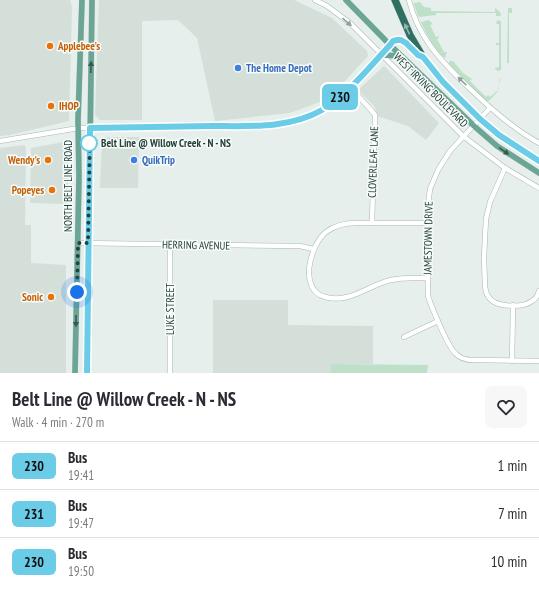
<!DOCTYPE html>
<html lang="en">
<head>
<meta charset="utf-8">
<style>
  body { margin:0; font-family:"PT Sans Narrow",sans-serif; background:#f7f7f7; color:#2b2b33; height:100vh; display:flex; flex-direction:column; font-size:15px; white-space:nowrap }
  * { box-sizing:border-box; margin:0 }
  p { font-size:13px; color:#7c7c81 }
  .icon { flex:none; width:22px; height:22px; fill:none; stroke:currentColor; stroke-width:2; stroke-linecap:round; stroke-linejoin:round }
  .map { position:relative; height:373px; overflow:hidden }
  .side { display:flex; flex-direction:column; background:#fff; flex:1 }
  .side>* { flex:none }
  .badge { padding:0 8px; border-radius:6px; font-size:14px; line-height:26px }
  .you { position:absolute; width:20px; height:20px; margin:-10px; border:3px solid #fff; border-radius:50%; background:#1a73e8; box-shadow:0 0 0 6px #1a73e833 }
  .map>.badge { position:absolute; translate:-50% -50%; box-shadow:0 0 0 2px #fff }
  .round { display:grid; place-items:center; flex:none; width:42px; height:42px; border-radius:8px; background:#f7f7f7 }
  .head { display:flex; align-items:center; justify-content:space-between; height:68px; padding:0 12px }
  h1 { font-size:19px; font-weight:600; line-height:30px }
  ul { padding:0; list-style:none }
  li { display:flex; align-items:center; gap:12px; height:48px; padding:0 12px; border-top:1px solid #e1e1e2 }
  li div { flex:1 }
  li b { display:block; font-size:15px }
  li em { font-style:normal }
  li .badge { min-width:44px; font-weight:700; text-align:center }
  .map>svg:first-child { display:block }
  .built { fill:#d4dfda }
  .green { fill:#bfe0c8 }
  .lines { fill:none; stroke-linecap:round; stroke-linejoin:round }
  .minor-casing { stroke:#a8b8b2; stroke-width:5.5 }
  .major-casing { stroke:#c2cac8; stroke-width:6 }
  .highway-casing { stroke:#c2cac8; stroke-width:8 }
  .minor { stroke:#fff; stroke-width:4.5 }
  .major { stroke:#6aa596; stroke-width:5.5 }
  .highway { stroke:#2f6f62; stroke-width:7 }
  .oneway { fill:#92a09c }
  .oneway2 { fill:#93b5ae }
  .oneway3 { fill:#365b51 }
  .line-casing { stroke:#fff; stroke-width:9 }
  .line { stroke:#6bcce7; stroke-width:6 }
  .walk { stroke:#24423a; stroke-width:4; stroke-dasharray:0 7.2 }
  .food-dot { fill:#e8710a; stroke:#f7fbf9; stroke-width:1.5 }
  .shop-dot { fill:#3f7fe0; stroke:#f7fbf9; stroke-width:1.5 }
  .stop-dot { fill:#fff; stroke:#6bcce7; stroke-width:2 }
  .labels { text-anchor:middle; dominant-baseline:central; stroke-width:3; stroke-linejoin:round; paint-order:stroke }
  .food-label { font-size:11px; font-weight:bold; fill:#c56008; stroke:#f7fbf9; text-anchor:end }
  .shop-label { font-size:11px; font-weight:bold; fill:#366cbe; stroke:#f7fbf9; text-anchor:start }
  .street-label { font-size:11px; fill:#24423a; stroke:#f7fbf9 }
  .stop-label { font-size:11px; font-weight:bold; fill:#24423a; stroke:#f7fbf9; text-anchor:start }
</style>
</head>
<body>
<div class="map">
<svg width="539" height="373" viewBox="0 0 539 373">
  <rect width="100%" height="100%" fill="#e6efeb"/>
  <!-- built -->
  <g class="built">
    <path d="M0,0H70L72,7L69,121L10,135L0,136Z"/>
    <path d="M99,0H294L332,18L367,51L368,56L334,93L320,102L290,113L215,121L197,38L178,20L142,21V120H100L95,115Z"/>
    <path d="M384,66L439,123L426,140L408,126L377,116L375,107L358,90Z"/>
    <path d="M109,137H139L138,188H100L102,141L103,138Z"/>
    <path d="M63,142L68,144V204L30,203L31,148Z"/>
    <path d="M25,145L26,149L25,225H31V263L66,265V373H0V148Z"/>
    <path d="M213,300H288V325L373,326V364H331V373H213Z"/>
  </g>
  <!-- green -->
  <g class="green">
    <path d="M420,2L424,7L431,8V11L495,12V8L500,12L501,16H496V13H436V15L419,17L418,16L414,4V3Z"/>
    <path d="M508,8H512V13H509V63H507Z"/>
    <path d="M428,20L430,21L433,24L430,25L436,37L439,36V37L437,39L444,52H447L445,58C436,54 427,34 422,25L421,22Z"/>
    <path d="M497,20L501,21V70L498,71L495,69V68L499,67V45H496V43H499V24H496Z"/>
    <path d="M449,61H453L463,73L472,79L470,81L486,97L488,95L490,97L499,89V79L496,78L500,79L498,91L489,101H486L449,65Z"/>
    <path d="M331,364L428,365L427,373H331Z"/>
  </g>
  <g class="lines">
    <defs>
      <g id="minor">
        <path d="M315,0L327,6L350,23L463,136L505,168L539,188"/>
        <path d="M409,0C418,37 440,60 467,86C489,107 512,128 539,143"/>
        <path d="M350,87L371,110L375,115L372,223"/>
        <path d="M490,108L450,151L438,170L430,189L427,213L428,296L430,302C435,314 447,346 456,354C461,359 466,360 473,360L539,361"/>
        <path d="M0,141L79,128L244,126L281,124L293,122L314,114L339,98L390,45"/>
        <path d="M505,168L490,202L486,219L484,257L485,287C486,290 486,294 488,296C494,308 523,308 532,301C536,299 538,295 539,291"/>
        <path d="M427,223H357C346,223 335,225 326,232C310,245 298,290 325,297C350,304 368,285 391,280C403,277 416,278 427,278"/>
        <path d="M78,243L300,246L313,249"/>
        <path d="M170,245V373"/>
        <path d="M404,337L438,321"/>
        <path d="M512,361L513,305"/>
      </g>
      <g id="major">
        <path d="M346,0L390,45L474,126L497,146L539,173"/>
        <path d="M390,45L393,41L397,40H401L406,43L418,55L423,57L443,82L480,119L499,135L539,161"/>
        <path d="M381,55L401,56"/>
        <path d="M75,373L79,176L78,120L82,0"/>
        <path d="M87,373L92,0"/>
      </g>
      <path id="highway" d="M395,0L410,35L423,57"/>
    </defs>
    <!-- minor casing -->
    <use href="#minor" class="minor-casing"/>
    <!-- major casing -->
    <use href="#major" class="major-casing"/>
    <!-- highway casing -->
    <use href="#highway" class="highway-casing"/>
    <!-- minor -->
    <use href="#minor" class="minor"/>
    <!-- major -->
    <use href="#major" class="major"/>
    <!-- highway -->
    <use href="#highway" class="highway"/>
  </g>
  <!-- one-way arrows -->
  <defs><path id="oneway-solid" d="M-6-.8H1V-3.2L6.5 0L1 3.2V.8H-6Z"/></defs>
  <g class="oneway">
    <use href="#oneway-solid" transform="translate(347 22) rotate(40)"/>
    <use href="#oneway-solid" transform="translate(462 81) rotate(-136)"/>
  </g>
  <use class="oneway2" href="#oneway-solid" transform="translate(407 29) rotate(-115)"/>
  <g class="oneway3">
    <use href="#oneway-solid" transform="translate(91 67) rotate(-88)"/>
    <use href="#oneway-solid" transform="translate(504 151) rotate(35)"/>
    <use href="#oneway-solid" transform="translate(76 321) rotate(91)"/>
  </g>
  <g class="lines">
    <defs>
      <path id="line" d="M87,373L90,128C130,127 171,127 212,126C248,126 289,129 322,110C347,95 370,67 390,45L393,41L397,40H401L406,43L418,55L423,57L443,82L480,119L499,135L539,161"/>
    </defs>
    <!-- line casing -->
    <use href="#line" class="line-casing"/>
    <!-- line -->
    <use href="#line" class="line"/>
    <!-- walk -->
    <path class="walk" d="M77,292L78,243H88L90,136L89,143"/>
  </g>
  <!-- markers -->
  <g class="food-dot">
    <circle cx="50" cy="46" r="4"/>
    <circle cx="51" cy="106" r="4"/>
    <circle cx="48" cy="160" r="4"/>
    <circle cx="52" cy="190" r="4"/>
    <circle cx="51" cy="297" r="4"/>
  </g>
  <g class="shop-dot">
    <circle cx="238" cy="68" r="4"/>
    <circle cx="134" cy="160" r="4"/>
  </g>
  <circle class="stop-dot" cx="89" cy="143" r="8"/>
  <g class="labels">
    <!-- food labels -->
    <g class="food-label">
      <text x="58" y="46" text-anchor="start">Applebee's</text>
      <text x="59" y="106" text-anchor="start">IHOP</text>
      <text x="40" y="160">Wendy's</text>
      <text x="44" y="190">Popeyes</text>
      <text x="43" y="297">Sonic</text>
    </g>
    <!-- shop labels -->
    <g class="shop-label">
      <text x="246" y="68">The Home Depot</text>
      <text x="142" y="160">QuikTrip</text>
    </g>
    <!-- street labels -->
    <g class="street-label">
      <text transform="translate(431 90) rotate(45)">WEST IRVING BOULEVARD</text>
      <text transform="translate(373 162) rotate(-88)">CLOVERLEAF LANE</text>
      <text transform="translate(68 186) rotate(-90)">NORTH BELT LINE ROAD</text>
      <text transform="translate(428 238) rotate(-89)">JAMESTOWN DRIVE</text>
      <text transform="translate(196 245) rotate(1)">HERRING AVENUE</text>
      <text transform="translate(170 309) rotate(-90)">LUKE STREET</text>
    </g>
    <!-- stop labels -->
    <g class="stop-label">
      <text x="101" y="143">Belt Line @ Willow Creek - N - NS</text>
    </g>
  </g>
</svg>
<div class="you" style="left:77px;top:292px"></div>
<b class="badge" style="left:340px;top:97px;background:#6bcce7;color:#111">230</b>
</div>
<section class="side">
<div class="head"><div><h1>Belt Line @ Willow Creek - N - NS</h1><p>Walk · 4 min · 270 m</p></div><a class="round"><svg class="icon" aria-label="heart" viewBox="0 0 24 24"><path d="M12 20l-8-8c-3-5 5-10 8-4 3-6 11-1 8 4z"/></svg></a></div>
<ul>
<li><span class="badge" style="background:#6bcce7;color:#111">230</span><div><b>Bus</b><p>19:41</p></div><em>1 min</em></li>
<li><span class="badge" style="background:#6bcce7;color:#111">231</span><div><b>Bus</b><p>19:47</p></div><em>7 min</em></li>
<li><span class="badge" style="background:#6bcce7;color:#111">230</span><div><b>Bus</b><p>19:50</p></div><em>10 min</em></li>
</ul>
</section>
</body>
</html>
